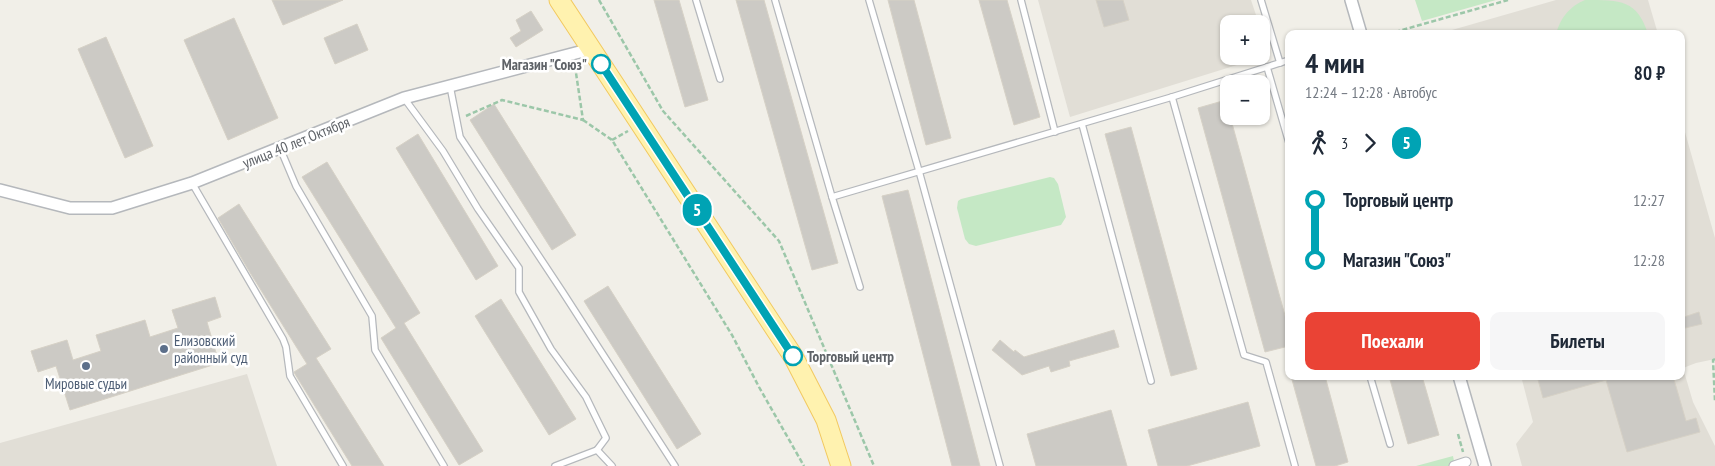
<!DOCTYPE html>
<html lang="ru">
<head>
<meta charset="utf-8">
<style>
  body { margin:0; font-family:"PT Sans Narrow",sans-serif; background:#f6f6f7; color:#1f2937; height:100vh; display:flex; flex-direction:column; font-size:19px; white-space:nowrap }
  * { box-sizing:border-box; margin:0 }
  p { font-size:16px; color:#747a83 }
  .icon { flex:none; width:28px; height:28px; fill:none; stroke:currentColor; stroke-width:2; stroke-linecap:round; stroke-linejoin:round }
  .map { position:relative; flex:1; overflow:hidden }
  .details { position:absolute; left:1285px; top:30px; width:400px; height:350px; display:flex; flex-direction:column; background:#fff; border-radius:10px; box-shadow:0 1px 4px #0004 }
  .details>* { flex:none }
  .badge { padding:0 10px; border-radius:16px; font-size:18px; line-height:32px }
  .controls { position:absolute; left:1220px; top:15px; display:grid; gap:10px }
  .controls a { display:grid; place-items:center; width:50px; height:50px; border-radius:10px; background:#fff; box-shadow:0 1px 4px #0004; font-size:25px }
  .map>.badge { position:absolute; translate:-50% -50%; box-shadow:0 0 0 2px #fff }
  .legs { display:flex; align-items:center; gap:8px; height:55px; padding:0 20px; font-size:16px }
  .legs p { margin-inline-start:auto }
  .headline { display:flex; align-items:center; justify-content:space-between; height:85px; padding:0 20px }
  h1 { font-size:28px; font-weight:800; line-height:38px }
  .action { display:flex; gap:10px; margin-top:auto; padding:10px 20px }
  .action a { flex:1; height:58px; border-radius:10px; background:#ea4335; color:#fff; font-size:20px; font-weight:800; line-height:58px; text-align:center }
  .action a+a { background:#f6f6f7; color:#1f2937 }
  ul { padding:0 20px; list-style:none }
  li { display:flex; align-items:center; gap:18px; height:60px; font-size:19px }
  li i { display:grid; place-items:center; width:8px; height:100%; margin:0 6px; background:currentColor }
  li i::after { content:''; width:12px; height:12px; margin:-6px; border:4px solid; border-radius:50%; background:#fff }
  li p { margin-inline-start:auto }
  li:first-child i { background:linear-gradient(#0000 50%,currentColor 0) }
  li:last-child i { background:linear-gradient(currentColor 50%,#0000 0) }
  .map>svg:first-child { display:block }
  .education { fill:#e1ded6 }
  .green { fill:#c5e8c5 }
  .building { fill:#cccac5; stroke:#d6d1c6 }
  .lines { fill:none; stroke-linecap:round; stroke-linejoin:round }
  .service-casing { stroke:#b5b8bc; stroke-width:8 }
  .pedestrian-casing { stroke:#b5b8bc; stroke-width:11 }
  .minor-casing { stroke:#b5b8bc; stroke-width:14 }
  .primary-casing { stroke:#f2c960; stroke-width:21 }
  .path { stroke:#9cc7a9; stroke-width:2.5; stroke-dasharray:5 2.5; stroke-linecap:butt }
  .service { stroke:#fff; stroke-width:5.5 }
  .pedestrian { stroke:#fff; stroke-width:9 }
  .minor { stroke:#fff; stroke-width:11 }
  .primary { stroke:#fff2af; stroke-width:19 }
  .line-1-casing { stroke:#fff; stroke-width:11 }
  .line-1 { stroke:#00a3b4; stroke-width:8 }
  .stop-1-dot { fill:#fff; stroke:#00a3b4; stroke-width:2.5 }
  .service-dot { fill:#5c6f8a; stroke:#fff; stroke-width:2 }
  .labels { text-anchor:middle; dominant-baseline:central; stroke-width:5; stroke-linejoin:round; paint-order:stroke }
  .stop-label { font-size:15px; font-weight:bold; fill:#5f6368; stroke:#fff; text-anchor:end }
  .street-label { font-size:15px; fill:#5f6368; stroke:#fff }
  .service-label { font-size:15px; fill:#4e5e75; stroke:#fff; text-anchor:start }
</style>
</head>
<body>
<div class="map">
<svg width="1715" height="466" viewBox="0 0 1715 466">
  <rect width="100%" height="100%" fill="#f1efe8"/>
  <!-- education -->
  <g class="education">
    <path d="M1038,0H1251L1259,24H1229V56H1261V31L1269,55L1070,117Z"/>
    <path d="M1556,0H1648L1658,34H1438Z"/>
    <path d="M1681,118L1715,238V359L1696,363L1683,368L1693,402L1715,446V466H1522L1516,444L1533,422L1521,376H1681Z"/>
    <path d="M247,374L277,466H0V443Z"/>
  </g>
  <!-- green -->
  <g class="green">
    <path d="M1415,0H1496L1422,21Z"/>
    <path d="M1585,0C1621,0 1637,0 1648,34H1556C1560,18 1570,6 1585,0Z"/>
    <path d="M1050,177L1054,178L1058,184L1066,217L1061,225L976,246L969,244L965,239L957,208L958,201L961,199Z"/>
    <path d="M1453,456L1455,466H1416Z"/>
  </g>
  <!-- building -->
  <g class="building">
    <path d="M272,0H343L283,25Z"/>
    <path d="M654,0H679L708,100L685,107Z"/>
    <path d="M736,0H764L838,263L812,270Z"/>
    <path d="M888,0H914L951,138L926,145Z"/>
    <path d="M979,0H1007L1040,117L1014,125Z"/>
    <path d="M1096,0H1123L1129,20L1104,27Z"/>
    <path d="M531,11L543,30L516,47L510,38L521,31L516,20Z"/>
    <path d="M234,18L278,118L228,140L184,40Z"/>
    <path d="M357,24L368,50L335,64L324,38Z"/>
    <path d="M106,37L153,146L125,158L78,49Z"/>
    <path d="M1226,100L1229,116H1230L1289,330V346L1265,352L1198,108Z"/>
    <path d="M494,104L576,235L552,250L470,120Z"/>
    <path d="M1131,127L1197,369L1171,376L1105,134Z"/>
    <path d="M418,134L498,266L476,280L396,148Z"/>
    <path d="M327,162L420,313L404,323L483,451L459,465L381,338L396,328L302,177Z"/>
    <path d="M908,190L980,466H952L882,196Z"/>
    <path d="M239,204L331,349L316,358L384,466H352L295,374L294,372L307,364L249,271L218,218Z"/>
    <path d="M608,286L701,434L677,449L584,301Z"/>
    <path d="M215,297L221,317L207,322L219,363L70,410L56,366L38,372L31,351L67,340L73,360L101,351L96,335L145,320L150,337L178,328L172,310Z"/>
    <path d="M501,299L576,419L549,435L475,316Z"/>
    <path d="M1699,312L1702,324L1681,329V318Z"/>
    <path d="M1114,330L1119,347L1069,361L1070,366L1051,372L1049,366L1022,375L992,350L1000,340L1014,352L1015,350L1024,357Z"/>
    <path d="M1291,376H1325L1348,462L1335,466H1316Z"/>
    <path d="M1389,376H1422L1439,435L1408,444Z"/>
    <path d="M1537,376H1673L1686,421L1696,418L1700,432L1627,452L1606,380L1543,398Z"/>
    <path d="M1248,402L1260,446L1187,466H1158L1148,430Z"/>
    <path d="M1111,410L1127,466H1036L1027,434Z"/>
  </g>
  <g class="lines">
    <defs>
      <g id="service">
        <path d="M696,0L720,79"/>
        <path d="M775,0L832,197L1172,97L1289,60"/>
        <path d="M869,0L919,171L1000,466"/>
        <path d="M1021,0L1055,132"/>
        <path d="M1261,0L1280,63"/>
        <path d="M1267,67L1289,143"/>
        <path d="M450,86L460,137L562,291L675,466"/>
        <path d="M1172,97L1244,355L1266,362L1295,466"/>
        <path d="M404,98L443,151L478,209L519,268V292L551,349L586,397L606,438L597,450"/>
        <path d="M1082,124L1151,381"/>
        <path d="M280,148L296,186L372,316L375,350L444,466"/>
        <path d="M192,183L283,339L286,347L290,376L343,466"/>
        <path d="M832,197L860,287"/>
        <path d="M1370,376L1390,444"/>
        <path d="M555,466L597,450L612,466"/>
      </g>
      <path id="pedestrian" d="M1454,466L1466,462"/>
      <g id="minor">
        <path d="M1351,0L1361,34"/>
        <path d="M0,190L70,208H112L192,183L404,98L591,49"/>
        <path d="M1459,376L1485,466"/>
      </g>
      <path id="primary" d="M559,0L793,356L826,420L841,466"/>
    </defs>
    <!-- service casing -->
    <use href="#service" class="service-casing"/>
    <!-- pedestrian casing -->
    <use href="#pedestrian" class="pedestrian-casing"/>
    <!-- minor casing -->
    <use href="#minor" class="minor-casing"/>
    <!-- primary casing -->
    <use href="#primary" class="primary-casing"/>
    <!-- path -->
    <g class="path">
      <path d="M599,0L663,111L779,241L874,466"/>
      <path d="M1388,34L1508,0"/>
      <path d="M466,116L502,100L583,120L576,73"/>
      <path d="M583,120L612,140L732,335L759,387L804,466"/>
      <path d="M612,140L628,131"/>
      <path d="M1715,359L1713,360L1715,401"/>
      <path d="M1458,434L1463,452"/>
    </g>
    <!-- service -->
    <use href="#service" class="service"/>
    <!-- pedestrian -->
    <use href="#pedestrian" class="pedestrian"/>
    <!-- minor -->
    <use href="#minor" class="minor"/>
    <!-- primary -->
    <use href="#primary" class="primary"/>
  </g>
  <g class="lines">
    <defs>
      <path id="line-1" d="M601,64L793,356"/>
    </defs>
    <!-- line-1 casing -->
    <use href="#line-1" class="line-1-casing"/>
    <!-- line-1 -->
    <use href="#line-1" class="line-1"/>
  </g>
  <!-- markers -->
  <g class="stop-1-dot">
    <circle cx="601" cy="64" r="9"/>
    <circle cx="793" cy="356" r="9"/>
  </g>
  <g class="service-dot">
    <circle cx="164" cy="349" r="5"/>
    <circle cx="86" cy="366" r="5"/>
  </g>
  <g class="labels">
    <!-- stop labels -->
    <g class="stop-label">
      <text x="587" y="64">Магазин "Союз"</text>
      <text x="807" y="356" text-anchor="start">Торговый центр</text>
    </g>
    <!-- street labels -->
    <g class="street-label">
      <text transform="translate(296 142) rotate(-22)">улица 40 лет Октября</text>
    </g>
    <!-- service labels -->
    <g class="service-label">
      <text x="174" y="340">Елизовский<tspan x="174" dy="17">районный суд</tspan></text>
      <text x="86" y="383" text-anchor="middle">Мировые судьи</text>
    </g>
  </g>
</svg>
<div class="controls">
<a>+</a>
<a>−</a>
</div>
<b class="badge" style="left:697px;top:210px;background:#00a3b4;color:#fff">5</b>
<section class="details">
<div class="headline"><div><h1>4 мин</h1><p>12:24 – 12:28 · Автобус</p></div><b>80 ₽</b></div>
<div class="legs"><svg class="icon" aria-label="walk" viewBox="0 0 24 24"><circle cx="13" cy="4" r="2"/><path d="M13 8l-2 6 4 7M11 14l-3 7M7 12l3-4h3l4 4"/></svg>3<svg class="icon" aria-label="forward" viewBox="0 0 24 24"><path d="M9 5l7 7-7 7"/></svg><b class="badge" style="background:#00a3b4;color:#fff">5</b></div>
<ul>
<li><i style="color:#00a3b4"></i><b>Торговый центр</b><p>12:27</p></li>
<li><i style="color:#00a3b4"></i><b>Магазин &quot;Союз&quot;</b><p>12:28</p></li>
</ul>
<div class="action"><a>Поехали</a><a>Билеты</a></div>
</section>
</div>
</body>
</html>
